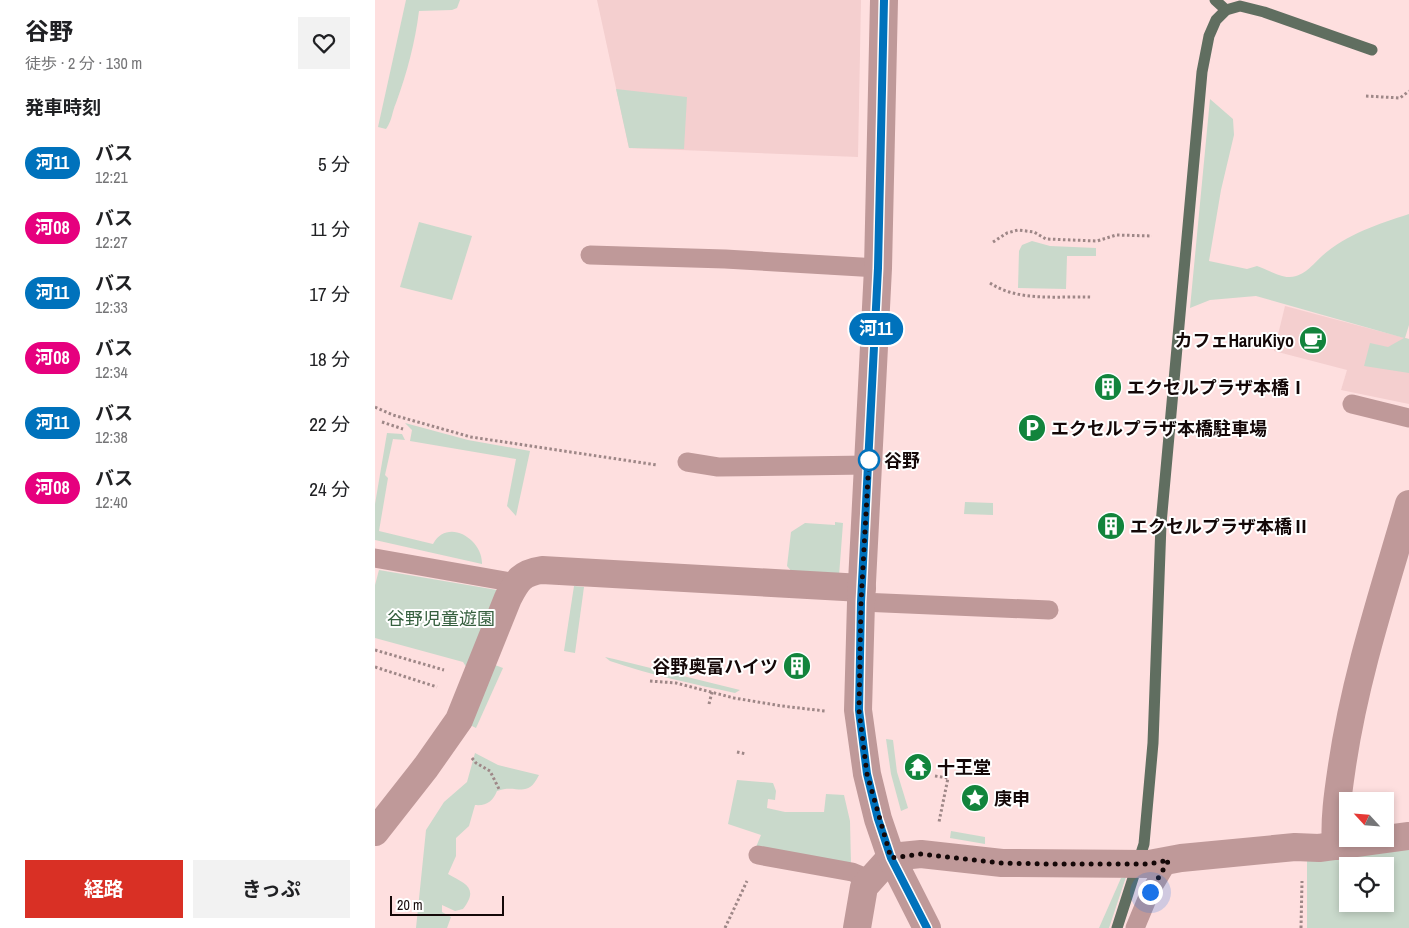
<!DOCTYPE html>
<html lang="ja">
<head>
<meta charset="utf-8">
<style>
  body { margin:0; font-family:"Archivo Narrow","Noto Sans JP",sans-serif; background:#f2f2f2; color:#202124; height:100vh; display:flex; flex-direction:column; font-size:19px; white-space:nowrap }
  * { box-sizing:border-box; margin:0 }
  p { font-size:16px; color:#757577 }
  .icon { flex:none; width:28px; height:28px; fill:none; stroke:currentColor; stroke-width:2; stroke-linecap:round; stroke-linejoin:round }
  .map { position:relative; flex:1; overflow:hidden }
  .side { display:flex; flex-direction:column; background:#fff; width:375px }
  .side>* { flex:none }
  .badge { padding:0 10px; border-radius:16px; font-size:18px; line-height:32px }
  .needle { width:32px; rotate:296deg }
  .buttons { position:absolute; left:964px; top:792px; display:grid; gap:10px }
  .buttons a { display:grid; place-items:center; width:55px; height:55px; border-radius:0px; background:#fff; box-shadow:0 2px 8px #0003; font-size:25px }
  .scale { position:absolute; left:15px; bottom:12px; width:114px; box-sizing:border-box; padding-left:5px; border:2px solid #140808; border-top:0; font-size:14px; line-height:18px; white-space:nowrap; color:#140808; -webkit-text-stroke:4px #fff; paint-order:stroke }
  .you { position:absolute; width:25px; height:25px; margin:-12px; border:4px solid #fff; border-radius:50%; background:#1a73e8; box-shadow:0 0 0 8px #1a73e833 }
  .map>.badge { position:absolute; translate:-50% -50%; box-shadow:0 0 0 2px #fff }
  h2 { padding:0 25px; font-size:19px; line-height:45px }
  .round { display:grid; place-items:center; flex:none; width:52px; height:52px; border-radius:0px; background:#f2f2f2 }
  .headline { display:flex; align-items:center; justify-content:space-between; height:85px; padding:0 25px }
  h1 { font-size:24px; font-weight:700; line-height:38px }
  .action { display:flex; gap:10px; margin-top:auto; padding:10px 25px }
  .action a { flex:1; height:58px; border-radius:0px; background:#d93025; color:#fff; font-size:20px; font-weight:700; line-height:58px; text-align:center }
  .action a+a { background:#f2f2f2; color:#202124 }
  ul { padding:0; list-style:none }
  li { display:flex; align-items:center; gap:15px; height:65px; padding:0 25px }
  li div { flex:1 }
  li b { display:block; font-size:19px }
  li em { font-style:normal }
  li .badge { min-width:55px; font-weight:700; text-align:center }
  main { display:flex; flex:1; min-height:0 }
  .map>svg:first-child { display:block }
  .built { fill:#f4cfcf }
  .green { fill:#c9d9cb; fill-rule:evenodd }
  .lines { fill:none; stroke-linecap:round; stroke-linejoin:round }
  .stream { stroke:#606e60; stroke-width:11 }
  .path { stroke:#9e8787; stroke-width:3; stroke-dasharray:2.5 2.5; stroke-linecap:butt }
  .service { stroke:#bf9999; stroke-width:19 }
  .minor { stroke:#bf9999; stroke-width:28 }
  .tertiary { stroke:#bf9999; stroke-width:28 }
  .line-casing { stroke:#fff; stroke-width:11 }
  .line { stroke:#0072bc; stroke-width:8 }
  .walk { stroke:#140808; stroke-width:5; stroke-dasharray:0 9 }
  .stop-dot { fill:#fff; stroke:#0072bc; stroke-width:2.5 }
  .labels { text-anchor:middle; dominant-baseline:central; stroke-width:4; stroke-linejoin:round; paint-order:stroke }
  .poi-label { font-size:18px; font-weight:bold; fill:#140808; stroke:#fff; text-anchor:start }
  .stop-label { font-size:18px; font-weight:bold; fill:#140808; stroke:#fff; text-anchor:start }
  .park-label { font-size:18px; fill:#36603f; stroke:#fff }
</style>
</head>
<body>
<main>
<section class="side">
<div class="headline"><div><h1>谷野</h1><p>徒歩 · 2 分 · 130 m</p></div><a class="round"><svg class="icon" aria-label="heart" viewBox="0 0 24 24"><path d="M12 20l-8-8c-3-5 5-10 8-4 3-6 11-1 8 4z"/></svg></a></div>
<h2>発車時刻</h2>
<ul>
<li><span class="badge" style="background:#0072bc;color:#fff">河11</span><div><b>バス</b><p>12:21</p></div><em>5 分</em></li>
<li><span class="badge" style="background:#e6007e;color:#fff">河08</span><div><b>バス</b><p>12:27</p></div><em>11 分</em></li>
<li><span class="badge" style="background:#0072bc;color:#fff">河11</span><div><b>バス</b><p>12:33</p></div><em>17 分</em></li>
<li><span class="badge" style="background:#e6007e;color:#fff">河08</span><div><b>バス</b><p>12:34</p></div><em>18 分</em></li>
<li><span class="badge" style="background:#0072bc;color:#fff">河11</span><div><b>バス</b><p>12:38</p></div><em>22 分</em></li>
<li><span class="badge" style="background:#e6007e;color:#fff">河08</span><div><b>バス</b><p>12:40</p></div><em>24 分</em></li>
</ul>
<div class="action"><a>経路</a><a>きっぷ</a></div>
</section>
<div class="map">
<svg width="1034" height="928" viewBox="0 0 1034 928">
  <rect width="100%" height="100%" fill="#fedfdf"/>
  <!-- built -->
  <g class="built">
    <path d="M222,0H486L483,157L254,148Z"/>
    <path d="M910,306L1034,339V404L966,390L972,370L899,351Z"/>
  </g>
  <!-- green -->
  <g class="green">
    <path d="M31,0H85L82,8L77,10L44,11C40,43 32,73 21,103C17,112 17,121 11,129L3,127Z"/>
    <path d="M241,89L312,97L309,149L254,148Z"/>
    <path d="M835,99L858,119L859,135L846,190L834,261L872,269L882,266C891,269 906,278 915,277C930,276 937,265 947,256C972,234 1003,224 1034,214V325L1030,338L1034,339V373L989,366L995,343L1013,347L1029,338L881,296L835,300L815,308Z"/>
    <path d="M44,222L97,236L77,300L25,287Z"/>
    <path d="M657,241L675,246L721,248V256H692L691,289L643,288L644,251L647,245Z"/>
    <path d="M30,423L93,440L155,451L141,516L132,506L141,459L35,441L37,430Z"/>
    <path d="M12,433L27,434L30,440L18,439L10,475L13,478L4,531L58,544C73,517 108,540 107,564L0,540V504Z"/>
    <path d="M590,502L618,503V515L589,514Z"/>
    <path d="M460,522L468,523L464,576L418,573L412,566L416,532L430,523L460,525Z"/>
    <path d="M4,570L122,590L92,668L88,662L0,638V585Z"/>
    <path d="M199,586L209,587L200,653L189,651Z"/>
    <path d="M230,657L239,659L365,690L360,693C318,684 276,675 235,661Z"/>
    <path d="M120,665L128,668L101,728L95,725Z"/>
    <path d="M511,739L518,740L522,772L533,808L526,811L516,774Z"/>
    <path d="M100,753L123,765L164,775C152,800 142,783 122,791C118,801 112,806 100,805L94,826L81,838V856L73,874C91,884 104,888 88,909L80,911L67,905V912L76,917L72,928H41L51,830L69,802L92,782Z"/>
    <path d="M362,780L398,783L401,791L400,800L393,799L392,808L410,812H449L451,794L469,795L475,821L476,864L381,847L386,835L353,824Z"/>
    <path d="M576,831L610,837V844L575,838Z"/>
    <path d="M1034,848V928H932V861ZM972,866H1010V904H972Z"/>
    <path d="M751,877L734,928H724L746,878Z"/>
  </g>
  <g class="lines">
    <!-- stream -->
    <g class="stream">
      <path d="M840,0L851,10"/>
      <path d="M742,928L769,844L778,743L786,524L827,72L834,36L841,20L851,10L865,6L889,12L997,50"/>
    </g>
    <!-- path -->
    <g class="path">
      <path d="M991,96L1025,98L1034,91"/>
      <path d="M618,242L632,233L643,230L659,232L671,239L722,241L741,235L777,236"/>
      <path d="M615,283C643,302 684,296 717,297"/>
      <path d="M0,407L18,415L96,437L282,465"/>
      <path d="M7,422L28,429"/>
      <path d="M0,650L69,670"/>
      <path d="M0,667L62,687"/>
      <path d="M275,681L301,683L359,698L407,706L450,711"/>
      <path d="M334,704L337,692"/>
      <path d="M362,752L371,754"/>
      <path d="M97,758L101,763L115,771L125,791"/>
      <path d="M560,776L573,778L564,822"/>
      <path d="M350,928L372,881"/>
      <path d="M926,928L927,881"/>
    </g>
    <!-- service -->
    <g class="service">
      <path d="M215,255L350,259L503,268"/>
      <path d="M977,404L1034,418"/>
      <path d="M312,462L343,467L493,465"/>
      <path d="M0,558L141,583"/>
      <path d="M486,602L674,610"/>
      <path d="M383,855L477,872L494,879"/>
      <path d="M760,928L775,892L794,860"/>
    </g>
    <!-- minor -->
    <g class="minor">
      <path d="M0,832L51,767L84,720L133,598C142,581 146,573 167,570L487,588"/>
      <path d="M961,846C959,819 963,793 967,766C980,677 1009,590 1034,504"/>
      <path d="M482,928L489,887L516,857L546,854L627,863L774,864L806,858L920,847L944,848L1034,836"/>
    </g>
    <!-- tertiary -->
    <path class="tertiary" d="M509,0L503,268L486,602L483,710L492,774L503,819L516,857L552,928"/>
  </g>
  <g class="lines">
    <defs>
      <path id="line" d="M509,0L503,268L486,602L484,710L492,774L503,819L516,858L552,928"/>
    </defs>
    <!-- line casing -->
    <use href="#line" class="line-casing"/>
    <!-- line -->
    <use href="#line" class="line"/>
    <!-- walk -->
    <path class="walk" d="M494,460L486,602L484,710L492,774L516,858L546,854L627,863L672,864H774L794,860L775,892"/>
  </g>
  <!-- icons -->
  <defs>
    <symbol id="cafe-disc" viewBox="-11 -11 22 22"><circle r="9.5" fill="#12843c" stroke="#fff"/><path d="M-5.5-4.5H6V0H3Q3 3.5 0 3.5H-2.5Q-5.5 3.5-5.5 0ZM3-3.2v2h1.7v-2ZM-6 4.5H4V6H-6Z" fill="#fff"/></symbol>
    <symbol id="building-disc" viewBox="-11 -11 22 22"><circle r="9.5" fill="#12843c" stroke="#fff"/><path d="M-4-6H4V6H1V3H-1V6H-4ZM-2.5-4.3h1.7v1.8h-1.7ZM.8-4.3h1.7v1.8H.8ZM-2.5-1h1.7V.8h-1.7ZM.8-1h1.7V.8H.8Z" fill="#fff"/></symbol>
    <symbol id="parking-disc" viewBox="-11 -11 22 22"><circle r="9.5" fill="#12843c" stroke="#fff"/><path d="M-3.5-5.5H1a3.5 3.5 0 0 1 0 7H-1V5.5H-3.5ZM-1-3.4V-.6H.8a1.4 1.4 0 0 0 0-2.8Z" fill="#fff"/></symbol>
    <symbol id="temple-disc" viewBox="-11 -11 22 22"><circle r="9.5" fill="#12843c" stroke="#fff"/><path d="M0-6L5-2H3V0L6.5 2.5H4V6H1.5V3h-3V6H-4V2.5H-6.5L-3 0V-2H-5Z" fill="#fff"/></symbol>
    <symbol id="sight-disc" viewBox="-11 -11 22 22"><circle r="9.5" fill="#12843c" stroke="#fff"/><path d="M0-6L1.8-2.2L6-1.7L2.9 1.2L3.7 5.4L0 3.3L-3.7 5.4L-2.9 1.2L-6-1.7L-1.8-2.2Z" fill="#fff"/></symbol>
  </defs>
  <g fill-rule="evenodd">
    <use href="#cafe-disc" x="922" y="324" width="32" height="32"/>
    <use href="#building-disc" x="717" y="371" width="32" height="32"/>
    <use href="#parking-disc" x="641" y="412" width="32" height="32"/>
    <use href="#building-disc" x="720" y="510" width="32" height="32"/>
    <use href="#building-disc" x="406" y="650" width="32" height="32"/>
    <use href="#temple-disc" x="527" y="751" width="32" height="32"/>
    <use href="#sight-disc" x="584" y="782" width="32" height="32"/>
  </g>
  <!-- markers -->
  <circle class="stop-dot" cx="494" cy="460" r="10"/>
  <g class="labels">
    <!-- poi labels -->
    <g class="poi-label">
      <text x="919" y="340" text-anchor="end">カフェHaruKiyo</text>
      <text x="752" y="387">エクセルプラザ本橋Ⅰ</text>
      <text x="676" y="428">エクセルプラザ本橋駐車場</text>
      <text x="755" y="526">エクセルプラザ本橋Ⅱ</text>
      <text x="403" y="666" text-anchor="end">谷野奥富ハイツ</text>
      <text x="562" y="767">十王堂</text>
      <text x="619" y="798">庚申</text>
    </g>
    <!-- stop labels -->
    <g class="stop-label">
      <text x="509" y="460">谷野</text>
    </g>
    <!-- park labels -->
    <g class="park-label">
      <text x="66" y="618">谷野児童遊園</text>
    </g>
  </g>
</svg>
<div class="buttons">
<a><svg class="needle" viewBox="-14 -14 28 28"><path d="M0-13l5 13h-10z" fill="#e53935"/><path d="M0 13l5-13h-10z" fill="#757577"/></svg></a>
<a><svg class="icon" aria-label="locate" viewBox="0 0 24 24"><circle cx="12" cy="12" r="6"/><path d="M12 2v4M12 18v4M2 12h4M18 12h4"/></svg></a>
</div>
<div class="scale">20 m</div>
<div class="you" style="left:775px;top:892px"></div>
<b class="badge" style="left:501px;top:329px;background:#0072bc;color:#fff">河11</b>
</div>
</main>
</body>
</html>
